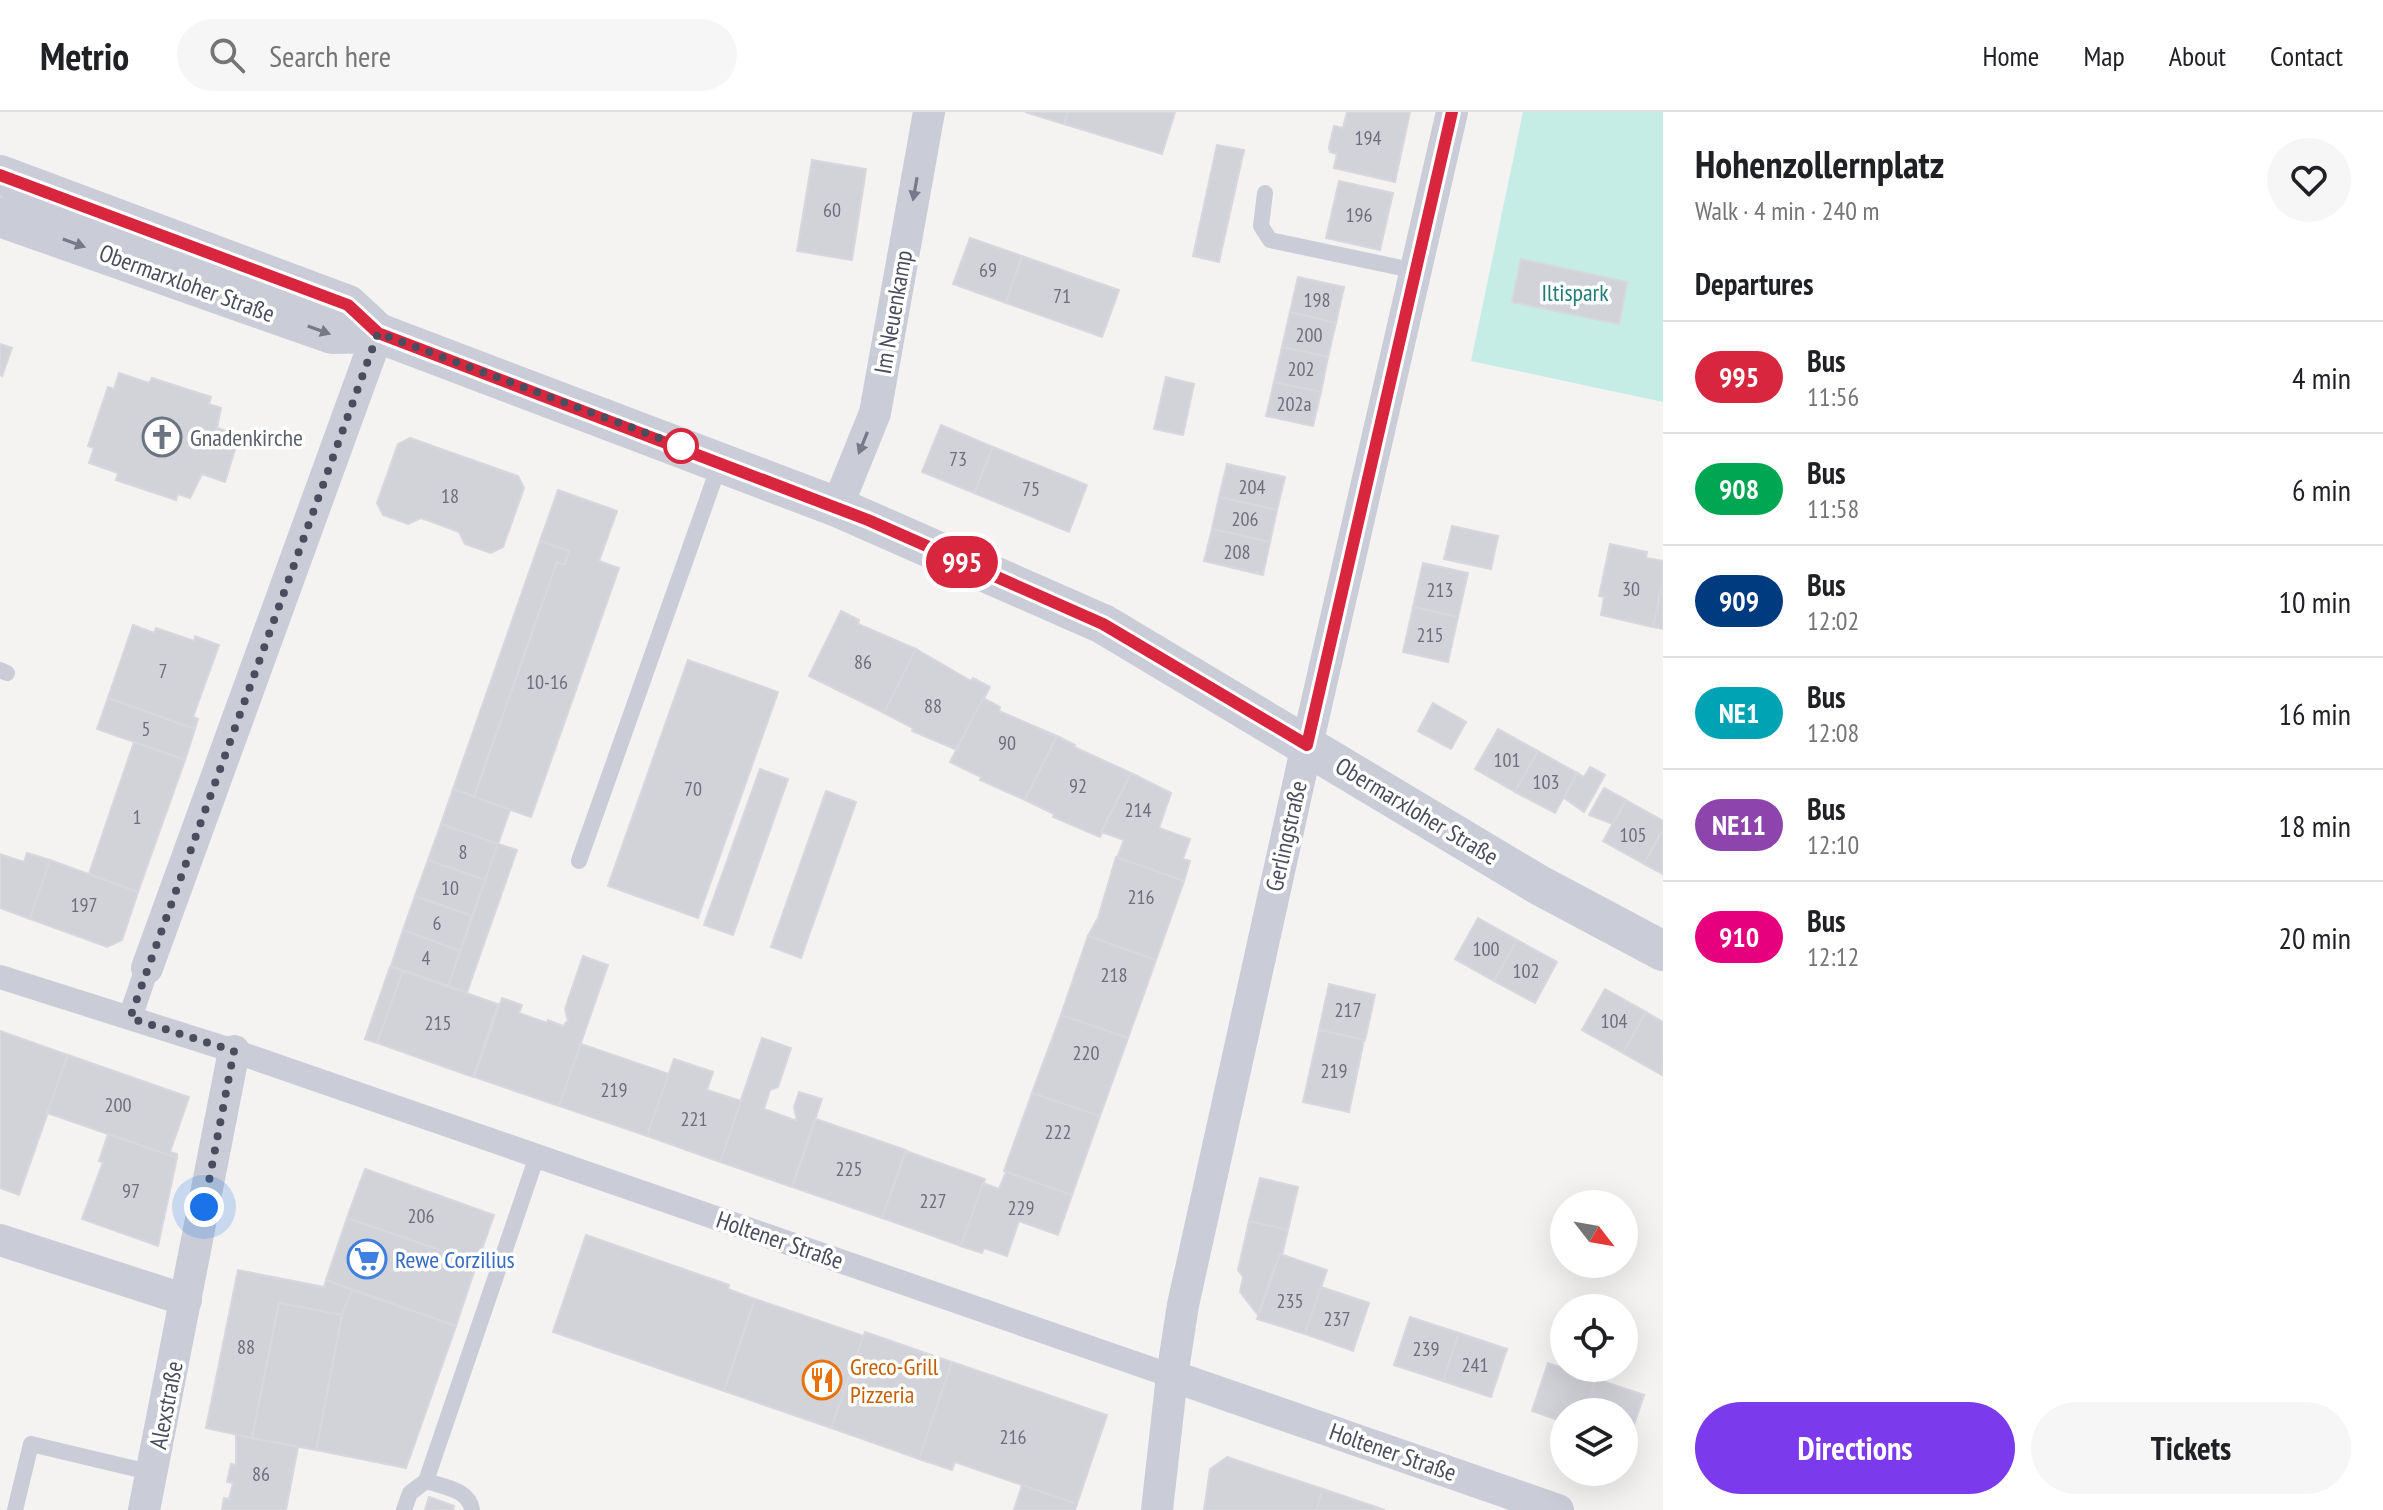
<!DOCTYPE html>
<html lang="en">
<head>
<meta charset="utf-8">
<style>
  body { margin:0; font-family:"PT Sans Narrow",sans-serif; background:#f6f6f6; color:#202124; height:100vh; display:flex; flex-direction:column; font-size:30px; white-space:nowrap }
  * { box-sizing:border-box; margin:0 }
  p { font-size:26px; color:#757577 }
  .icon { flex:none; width:44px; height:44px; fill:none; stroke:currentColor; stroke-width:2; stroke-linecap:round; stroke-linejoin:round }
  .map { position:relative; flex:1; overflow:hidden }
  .side { display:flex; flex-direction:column; background:#fff; width:720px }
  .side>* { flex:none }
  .badge { padding:0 16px; border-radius:26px; font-size:28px; line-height:52px }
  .needle { width:52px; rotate:121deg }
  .fabs { position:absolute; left:1550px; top:1078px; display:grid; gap:16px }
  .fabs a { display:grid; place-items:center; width:88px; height:88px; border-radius:50%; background:#fff; box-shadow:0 8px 32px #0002; font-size:40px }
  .you { position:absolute; width:40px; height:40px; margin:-20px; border:6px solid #fff; border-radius:50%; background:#1a73e8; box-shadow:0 0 0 12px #1a73e833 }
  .map>.badge { position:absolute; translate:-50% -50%; box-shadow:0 0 0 4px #fff }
  h2 { padding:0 32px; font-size:30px; line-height:72px }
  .round { display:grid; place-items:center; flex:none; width:84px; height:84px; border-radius:42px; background:#f6f6f6 }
  .head { display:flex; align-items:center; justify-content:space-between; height:136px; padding:0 32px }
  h1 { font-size:38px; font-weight:700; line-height:60px }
  .action { display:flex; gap:16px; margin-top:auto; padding:16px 32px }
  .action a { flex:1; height:92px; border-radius:48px; background:#7c3aed; color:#fff; font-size:32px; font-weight:700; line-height:92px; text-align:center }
  .action a+a { background:#f6f6f6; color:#202124 }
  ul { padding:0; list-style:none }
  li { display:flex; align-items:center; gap:24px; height:112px; padding:0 32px; border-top:2px solid #e0e0e0 }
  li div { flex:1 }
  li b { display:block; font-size:30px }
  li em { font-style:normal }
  li .badge { min-width:88px; font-weight:700; text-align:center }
  header { display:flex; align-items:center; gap:48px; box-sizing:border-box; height:112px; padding:0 40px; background:#fff; border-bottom:2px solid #e0e0e0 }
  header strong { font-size:38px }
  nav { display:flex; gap:44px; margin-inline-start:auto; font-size:28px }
  .search { width:560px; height:72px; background:#f6f6f6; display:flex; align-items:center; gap:20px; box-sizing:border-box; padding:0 28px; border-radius:44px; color:#757577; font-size:30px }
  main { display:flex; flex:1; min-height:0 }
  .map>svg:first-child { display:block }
  .green { fill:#c5ede5 }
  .building { fill:#d2d2d9; stroke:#d7d7dd; stroke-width:2 }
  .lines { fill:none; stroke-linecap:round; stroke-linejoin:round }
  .service { stroke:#caccd8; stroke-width:16 }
  .pedestrian { stroke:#caccd8; stroke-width:24 }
  .minor { stroke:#caccd8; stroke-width:32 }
  .tertiary { stroke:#caccd8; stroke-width:40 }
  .oneway { fill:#777989 }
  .line-casing { stroke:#fff; stroke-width:18 }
  .line { stroke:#d7263d; stroke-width:12 }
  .walk { stroke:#4b4d5e; stroke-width:8; stroke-dasharray:0 14.4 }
  .stop-dot { fill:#fff; stroke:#d7263d; stroke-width:4 }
  .labels { text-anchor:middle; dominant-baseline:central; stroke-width:7; stroke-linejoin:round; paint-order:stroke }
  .number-label { font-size:20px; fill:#6d6e7d }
  .street-label { font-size:24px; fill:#4b4d5e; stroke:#fff }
  .park-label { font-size:24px; fill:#207c75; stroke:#fff }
  .worship-label { font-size:24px; fill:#5b616d; stroke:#fff; text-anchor:start }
  .shop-label { font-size:24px; fill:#366cbe; stroke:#fff; text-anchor:start }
  .food-label { font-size:24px; fill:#c56008; stroke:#fff; text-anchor:start }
</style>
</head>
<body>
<header>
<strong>Metrio</strong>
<div class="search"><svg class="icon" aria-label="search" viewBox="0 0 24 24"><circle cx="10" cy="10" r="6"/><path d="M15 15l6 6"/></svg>Search here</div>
<nav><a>Home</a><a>Map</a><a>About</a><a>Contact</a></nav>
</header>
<main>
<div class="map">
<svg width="1663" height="1398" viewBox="0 0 1663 1398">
  <rect width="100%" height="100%" fill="#f4f3f2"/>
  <!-- green -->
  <path class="green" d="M1523,0H1663V290L1471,249Z"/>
  <!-- building -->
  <g class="building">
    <path d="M1025,0H1068L1064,12Z"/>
    <path d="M1068,0H1175L1162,42L1064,12Z"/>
    <path d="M1347,0H1410L1395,70L1334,56L1337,42L1330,40L1329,35L1334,14L1343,16Z"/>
    <path d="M1217,33L1244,38L1219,150L1193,144Z"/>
    <path d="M812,48L866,57L852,148L797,139Z"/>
    <path d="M1339,69L1393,81L1380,138L1326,126Z"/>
    <path d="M970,126L1022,144L1006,191L953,172Z"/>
    <path d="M1022,144L1119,178L1102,225L1006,191Z"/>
    <path d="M1521,147L1627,170L1619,212L1512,190Z"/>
    <path d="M1298,165L1344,175L1336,211L1290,200Z"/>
    <path d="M1290,200L1336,211L1328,245L1282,235Z"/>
    <path d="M0,232L12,236L2,264L0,263Z"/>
    <path d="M1282,235L1328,245L1321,280L1274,270Z"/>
    <path d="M119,261L149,271L152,266L211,285L209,292L221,296L217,316L233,321L231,329L237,331L225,370L202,362L190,386L178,382L176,388L116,368L118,361L89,351L94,336L88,334L108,275L114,277Z"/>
    <path d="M1166,265L1194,272L1183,323L1154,317Z"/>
    <path d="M1274,270L1321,280L1313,314L1266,304Z"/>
    <path d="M941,313L993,335L974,381L922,360Z"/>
    <path d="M410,326L518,364L524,376L503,435L491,441L465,432L459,420L446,415L421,406L408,412L383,403L377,391L398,332Z"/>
    <path d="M993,335L1087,373L1069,420L974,381Z"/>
    <path d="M1227,352L1285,365L1277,398L1219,385Z"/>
    <path d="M558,378L617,399L599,449L619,456L531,705L474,685L557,450L564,453L569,439L540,429Z"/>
    <path d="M1219,385L1277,398L1270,430L1212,417Z"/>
    <path d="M1452,414L1498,424L1491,457L1444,447Z"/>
    <path d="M1212,417L1270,430L1263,463L1204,449Z"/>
    <path d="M540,429L569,439L564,453L557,450L474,684L453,677Z"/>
    <path d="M1610,432L1647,440L1646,446L1663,449V469L1653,515L1601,503L1604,485L1599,484Z"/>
    <path d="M1423,451L1468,461L1458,505L1413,495Z"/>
    <path d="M1663,469V517L1653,515Z"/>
    <path d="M1413,495L1458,505L1448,550L1403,540Z"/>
    <path d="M841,499L859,508L858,512L916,537L884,601L809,564Z"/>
    <path d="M133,513L154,521L156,516L194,529L195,524L219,533L193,605L198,607L195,617L108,586Z"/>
    <path d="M916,537L971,569L973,566L990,575L957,638L912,619L913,616L884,601Z"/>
    <path d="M688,548L778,580L698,806L608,774Z"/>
    <path d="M108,586L195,617L185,648L97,617Z"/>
    <path d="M983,586L1000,595L999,599L1057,624L1025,688L980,668L981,665L950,650Z"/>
    <path d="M1433,591L1466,610L1451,637L1418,619Z"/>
    <path d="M1498,617L1538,639L1515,680L1475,657Z"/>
    <path d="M1057,624L1075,633L1074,635L1131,661L1100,725L1053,705L1054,702L1025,688Z"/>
    <path d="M134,630L185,648L138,780L89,762Z"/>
    <path d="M1538,639L1577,661L1555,701L1515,680Z"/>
    <path d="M1590,655L1605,663L1584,700L1564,686L1577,661L1584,665Z"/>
    <path d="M760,657L788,667L733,823L704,813Z"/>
    <path d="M1131,661L1171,681L1159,716L1190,727L1183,747L1190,749L1184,769L1117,746L1124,728L1101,720Z"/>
    <path d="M1604,676L1626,688L1613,712L1589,703Z"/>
    <path d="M453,677L510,698L498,732L441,712Z"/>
    <path d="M826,679L856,690L801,846L771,835Z"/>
    <path d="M1626,688L1663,709V717L1644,752L1603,729Z"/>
    <path d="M441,712L498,732L485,768L428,748Z"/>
    <path d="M1663,717V762L1644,752Z"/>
    <path d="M498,732L517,738L467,880L448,874Z"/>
    <path d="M27,741L50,748L30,807L0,796V742L24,750Z"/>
    <path d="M1116,745L1184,769L1156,848L1088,824L1098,806Z"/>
    <path d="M50,748L138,780L122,828L107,835L30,807Z"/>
    <path d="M428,748L485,768L472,804L415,784Z"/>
    <path d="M415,784L472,804L460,839L403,818Z"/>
    <path d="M1478,806L1517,828L1494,869L1455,847Z"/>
    <path d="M403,818L460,839L448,874L391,854Z"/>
    <path d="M1088,824L1156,848L1128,926L1061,903Z"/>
    <path d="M1517,828L1557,850L1535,891L1494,869Z"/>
    <path d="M583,844L608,853L559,994L474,965L502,886L522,893L519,901L547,911L548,908L563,914L568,909L565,897Z"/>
    <path d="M390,855L403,859L377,931L365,927Z"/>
    <path d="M403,859L498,892L473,965L377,931Z"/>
    <path d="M1329,872L1375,883L1365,928L1319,918Z"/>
    <path d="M1605,877L1646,900L1623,941L1582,918Z"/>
    <path d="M1646,900L1663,910L1662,963L1623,941Z"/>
    <path d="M1061,903L1128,926L1100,1004L1032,981Z"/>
    <path d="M1319,918L1364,928L1349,1000L1303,990Z"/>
    <path d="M0,919L68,943L19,1083L0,1076Z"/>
    <path d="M762,926L791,936L778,975L770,978L764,997L797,1009L794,995L799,980L822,987L792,1075L720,1050Z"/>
    <path d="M581,932L669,962L647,1024L559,994Z"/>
    <path d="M68,943L189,985L170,1040L177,1042V1046L47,1001Z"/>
    <path d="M674,947L713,960L707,978L741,989L720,1050L647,1024Z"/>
    <path d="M1032,981L1100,1004L1072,1083L1004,1059Z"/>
    <path d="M816,1007L906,1038L882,1106L792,1075Z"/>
    <path d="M108,1022L177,1046L158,1134L82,1107L103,1050L99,1049Z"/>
    <path d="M906,1039L985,1067L961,1134L882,1106Z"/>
    <path d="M365,1057L494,1103L477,1151L347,1106Z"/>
    <path d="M1006,1060L1072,1083L1058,1123L1019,1109L1007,1144L984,1136L982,1141L961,1134L983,1071L999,1077Z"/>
    <path d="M1260,1066L1298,1075L1288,1118L1249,1109Z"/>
    <path d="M347,1106L477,1151L456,1214L326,1168Z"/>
    <path d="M1249,1109L1288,1118L1282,1143L1273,1159L1258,1203L1240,1180L1243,1165L1238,1158Z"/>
    <path d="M586,1123L729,1173L728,1177L755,1187L724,1279L553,1220Z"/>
    <path d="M1280,1142L1327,1158L1305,1222L1257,1207Z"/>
    <path d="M238,1158L324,1175L326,1168L352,1178L342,1203L279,1191L252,1326L206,1316Z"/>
    <path d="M1321,1175L1369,1191L1353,1239L1305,1222Z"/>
    <path d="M352,1178L456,1214L406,1356L316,1338L342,1203Z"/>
    <path d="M755,1187L864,1224L831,1316L724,1279Z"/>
    <path d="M279,1191L342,1203L316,1338L252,1326Z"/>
    <path d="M1410,1205L1459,1221L1443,1269L1394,1253Z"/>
    <path d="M865,1220L952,1250L919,1347L831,1316Z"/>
    <path d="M1459,1221L1507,1237L1491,1285L1443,1269Z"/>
    <path d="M952,1250L1107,1303L1077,1392L955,1350L952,1358L919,1347Z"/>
    <path d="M1548,1251L1596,1267L1585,1300H1564V1310L1532,1299Z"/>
    <path d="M1596,1267L1644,1283L1628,1331L1624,1330V1300H1585Z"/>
    <path d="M236,1323L298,1335L286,1398H222L224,1386L229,1387L233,1371L227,1370L231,1352L236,1353Z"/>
    <path d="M1227,1345L1323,1377L1316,1398H1204L1210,1357Z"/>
    <path d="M1022,1373L1077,1392L1075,1398H1014Z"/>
    <path d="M1323,1377L1385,1398H1316Z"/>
    <path d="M429,1385L454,1394L453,1398H425Z"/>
  </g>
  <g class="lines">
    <!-- service -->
    <g class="service">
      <path d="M1265,81L1261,114L1270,128L1416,159"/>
      <path d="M0,558L7,561"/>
      <path d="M579,749L720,351"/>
      <path d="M426,1369L537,1044"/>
      <path d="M15,1398L31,1332L153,1361"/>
      <path d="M404,1398L410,1381L426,1369C444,1375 469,1377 472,1398"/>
    </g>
    <!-- pedestrian -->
    <g class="pedestrian">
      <path d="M0,865L234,939L1172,1264"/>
      <path d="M130,906L147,856"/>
    </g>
    <!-- minor -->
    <g class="minor">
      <path d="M837,395L875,301L929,0"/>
      <path d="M147,856L378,221"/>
      <path d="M0,1128L186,1188"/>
      <path d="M1172,1264L1558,1398"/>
      <path d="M144,1398L234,939"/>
      <path d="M1157,1398L1172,1264L1183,1193L1307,633L1452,0"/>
    </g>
    <!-- tertiary -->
    <g class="tertiary">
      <path d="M0,63L348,193L378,221"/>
      <path d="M0,105L332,222L378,221L837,395L1103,512L1539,773L1663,839"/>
    </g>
  </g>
  <!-- one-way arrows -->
  <defs><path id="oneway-solid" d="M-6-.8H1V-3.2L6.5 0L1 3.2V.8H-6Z" transform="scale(2)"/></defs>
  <g class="oneway">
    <use href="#oneway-solid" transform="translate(915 77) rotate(100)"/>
    <use href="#oneway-solid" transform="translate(74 131) rotate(20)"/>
    <use href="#oneway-solid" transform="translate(319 218) rotate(20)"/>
    <use href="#oneway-solid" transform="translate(863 331) rotate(112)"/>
  </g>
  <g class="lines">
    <defs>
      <path id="line" d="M0,63L348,193L378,221L868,408L1103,512L1307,633L1452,0"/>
    </defs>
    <!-- line casing -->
    <use href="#line" class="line-casing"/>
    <!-- line -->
    <use href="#line" class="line"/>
    <!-- walk -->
    <path class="walk" d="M204,1095L234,939L130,906L378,221L681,334"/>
  </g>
  <!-- icons -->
  <defs>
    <symbol id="church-ring" viewBox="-11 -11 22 22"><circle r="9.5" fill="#fff" stroke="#6b7280" stroke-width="1.5"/><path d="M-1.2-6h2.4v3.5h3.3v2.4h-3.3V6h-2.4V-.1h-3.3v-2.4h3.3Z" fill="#6b7280"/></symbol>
    <symbol id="supermarket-ring" viewBox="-11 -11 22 22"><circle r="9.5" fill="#fff" stroke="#3f7fe0" stroke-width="1.5"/><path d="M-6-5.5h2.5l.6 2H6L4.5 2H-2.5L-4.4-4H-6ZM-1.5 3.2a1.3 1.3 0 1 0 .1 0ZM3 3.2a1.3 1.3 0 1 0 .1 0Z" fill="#3f7fe0"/></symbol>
    <symbol id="restaurant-ring" viewBox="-11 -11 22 22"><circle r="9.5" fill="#fff" stroke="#e8710a" stroke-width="1.5"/><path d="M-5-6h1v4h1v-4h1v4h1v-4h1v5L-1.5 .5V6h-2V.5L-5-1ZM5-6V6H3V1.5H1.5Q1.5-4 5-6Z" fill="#e8710a"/></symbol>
  </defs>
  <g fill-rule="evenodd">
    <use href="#church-ring" x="140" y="303" width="44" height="44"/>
    <use href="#supermarket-ring" x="345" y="1125" width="44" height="44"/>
    <use href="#restaurant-ring" x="800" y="1246" width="44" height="44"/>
  </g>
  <!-- markers -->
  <circle class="stop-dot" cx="681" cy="334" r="16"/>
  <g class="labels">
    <!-- number labels -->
    <g class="number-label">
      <text x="1368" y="26">194</text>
      <text x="832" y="98">60</text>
      <text x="1359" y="103">196</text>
      <text x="988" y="158">69</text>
      <text x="1062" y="184">71</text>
      <text x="1317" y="188">198</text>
      <text x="1309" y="223">200</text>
      <text x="1301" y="257">202</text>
      <text x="1294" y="292">202a</text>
      <text x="958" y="347">73</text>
      <text x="1252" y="375">204</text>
      <text x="1031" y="377">75</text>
      <text x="450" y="384">18</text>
      <text x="1245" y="407">206</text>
      <text x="1237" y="440">208</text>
      <text x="1631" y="477">30</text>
      <text x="1440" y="478">213</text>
      <text x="1430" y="523">215</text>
      <text x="863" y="550">86</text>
      <text x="163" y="559">7</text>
      <text x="547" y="570">10-16</text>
      <text x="933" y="594">88</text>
      <text x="146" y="617">5</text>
      <text x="1007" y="631">90</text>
      <text x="1507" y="648">101</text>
      <text x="1546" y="670">103</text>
      <text x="1078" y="674">92</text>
      <text x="693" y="677">70</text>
      <text x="1138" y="698">214</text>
      <text x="137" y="705">1</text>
      <text x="1633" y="723">105</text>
      <text x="463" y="740">8</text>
      <text x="450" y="776">10</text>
      <text x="1141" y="785">216</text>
      <text x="84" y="793">197</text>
      <text x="437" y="811">6</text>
      <text x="1486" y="837">100</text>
      <text x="426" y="846">4</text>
      <text x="1526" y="859">102</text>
      <text x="1114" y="863">218</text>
      <text x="1348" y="898">217</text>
      <text x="1614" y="909">104</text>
      <text x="438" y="911">215</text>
      <text x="1086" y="941">220</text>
      <text x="1334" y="959">219</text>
      <text x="614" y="978">219</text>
      <text x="118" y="993">200</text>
      <text x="694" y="1007">221</text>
      <text x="1058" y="1020">222</text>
      <text x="849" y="1057">225</text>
      <text x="131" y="1079">97</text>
      <text x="933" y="1089">227</text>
      <text x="1021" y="1096">229</text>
      <text x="421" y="1104">206</text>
      <text x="1290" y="1189">235</text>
      <text x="1337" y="1207">237</text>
      <text x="246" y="1235">88</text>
      <text x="1426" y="1237">239</text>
      <text x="1475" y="1253">241</text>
      <text x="1013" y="1325">216</text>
      <text x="261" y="1362">86</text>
    </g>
    <!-- street labels -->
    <g class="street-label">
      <text transform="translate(187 171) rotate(20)">Obermarxloher Straße</text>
      <text transform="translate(893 200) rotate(-80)">Im Neuenkamp</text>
      <text transform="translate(1417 699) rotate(31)">Obermarxloher Straße</text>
      <text transform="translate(1286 724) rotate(-77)">Gerlingstraße</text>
      <text transform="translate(780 1128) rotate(19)">Holtener Straße</text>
      <text transform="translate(166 1293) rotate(-79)">Alexstraße</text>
      <text transform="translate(1393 1340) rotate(19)">Holtener Straße</text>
    </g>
    <!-- park labels -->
    <g class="park-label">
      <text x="1575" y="180">Iltispark</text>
    </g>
    <!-- worship labels -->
    <g class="worship-label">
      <text x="190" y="325">Gnadenkirche</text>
    </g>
    <!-- shop labels -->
    <g class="shop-label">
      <text x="395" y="1147">Rewe Corzilius</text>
    </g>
    <!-- food labels -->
    <g class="food-label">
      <text x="850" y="1254">Greco-Grill<tspan x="850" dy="28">Pizzeria</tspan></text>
    </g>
  </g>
</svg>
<div class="fabs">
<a><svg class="needle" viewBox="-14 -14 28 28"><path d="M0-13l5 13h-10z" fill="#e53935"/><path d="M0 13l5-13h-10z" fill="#757577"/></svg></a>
<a><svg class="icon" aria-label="locate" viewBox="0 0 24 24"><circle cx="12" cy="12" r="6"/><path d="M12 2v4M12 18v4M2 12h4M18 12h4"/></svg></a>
<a><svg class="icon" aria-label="layers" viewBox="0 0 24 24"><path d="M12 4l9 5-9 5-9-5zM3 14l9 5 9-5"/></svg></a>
</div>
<div class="you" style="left:204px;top:1095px"></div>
<b class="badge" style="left:962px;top:450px;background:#d7263d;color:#fff">995</b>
</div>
<section class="side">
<div class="head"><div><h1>Hohenzollernplatz</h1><p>Walk · 4 min · 240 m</p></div><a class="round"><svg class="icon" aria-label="heart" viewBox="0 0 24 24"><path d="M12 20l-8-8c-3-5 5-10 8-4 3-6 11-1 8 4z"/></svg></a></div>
<h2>Departures</h2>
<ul>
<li><span class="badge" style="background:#d7263d;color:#fff">995</span><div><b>Bus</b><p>11:56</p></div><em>4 min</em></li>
<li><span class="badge" style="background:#00a651;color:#fff">908</span><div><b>Bus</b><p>11:58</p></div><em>6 min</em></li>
<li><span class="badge" style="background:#003b80;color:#fff">909</span><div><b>Bus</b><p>12:02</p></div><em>10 min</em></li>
<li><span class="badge" style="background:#00a3b4;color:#fff">NE1</span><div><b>Bus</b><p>12:08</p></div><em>16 min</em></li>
<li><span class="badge" style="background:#8e44ad;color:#fff">NE11</span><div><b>Bus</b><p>12:10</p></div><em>18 min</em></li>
<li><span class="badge" style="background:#e6007e;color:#fff">910</span><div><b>Bus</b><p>12:12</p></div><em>20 min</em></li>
</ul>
<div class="action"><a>Directions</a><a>Tickets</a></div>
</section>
</main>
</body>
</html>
